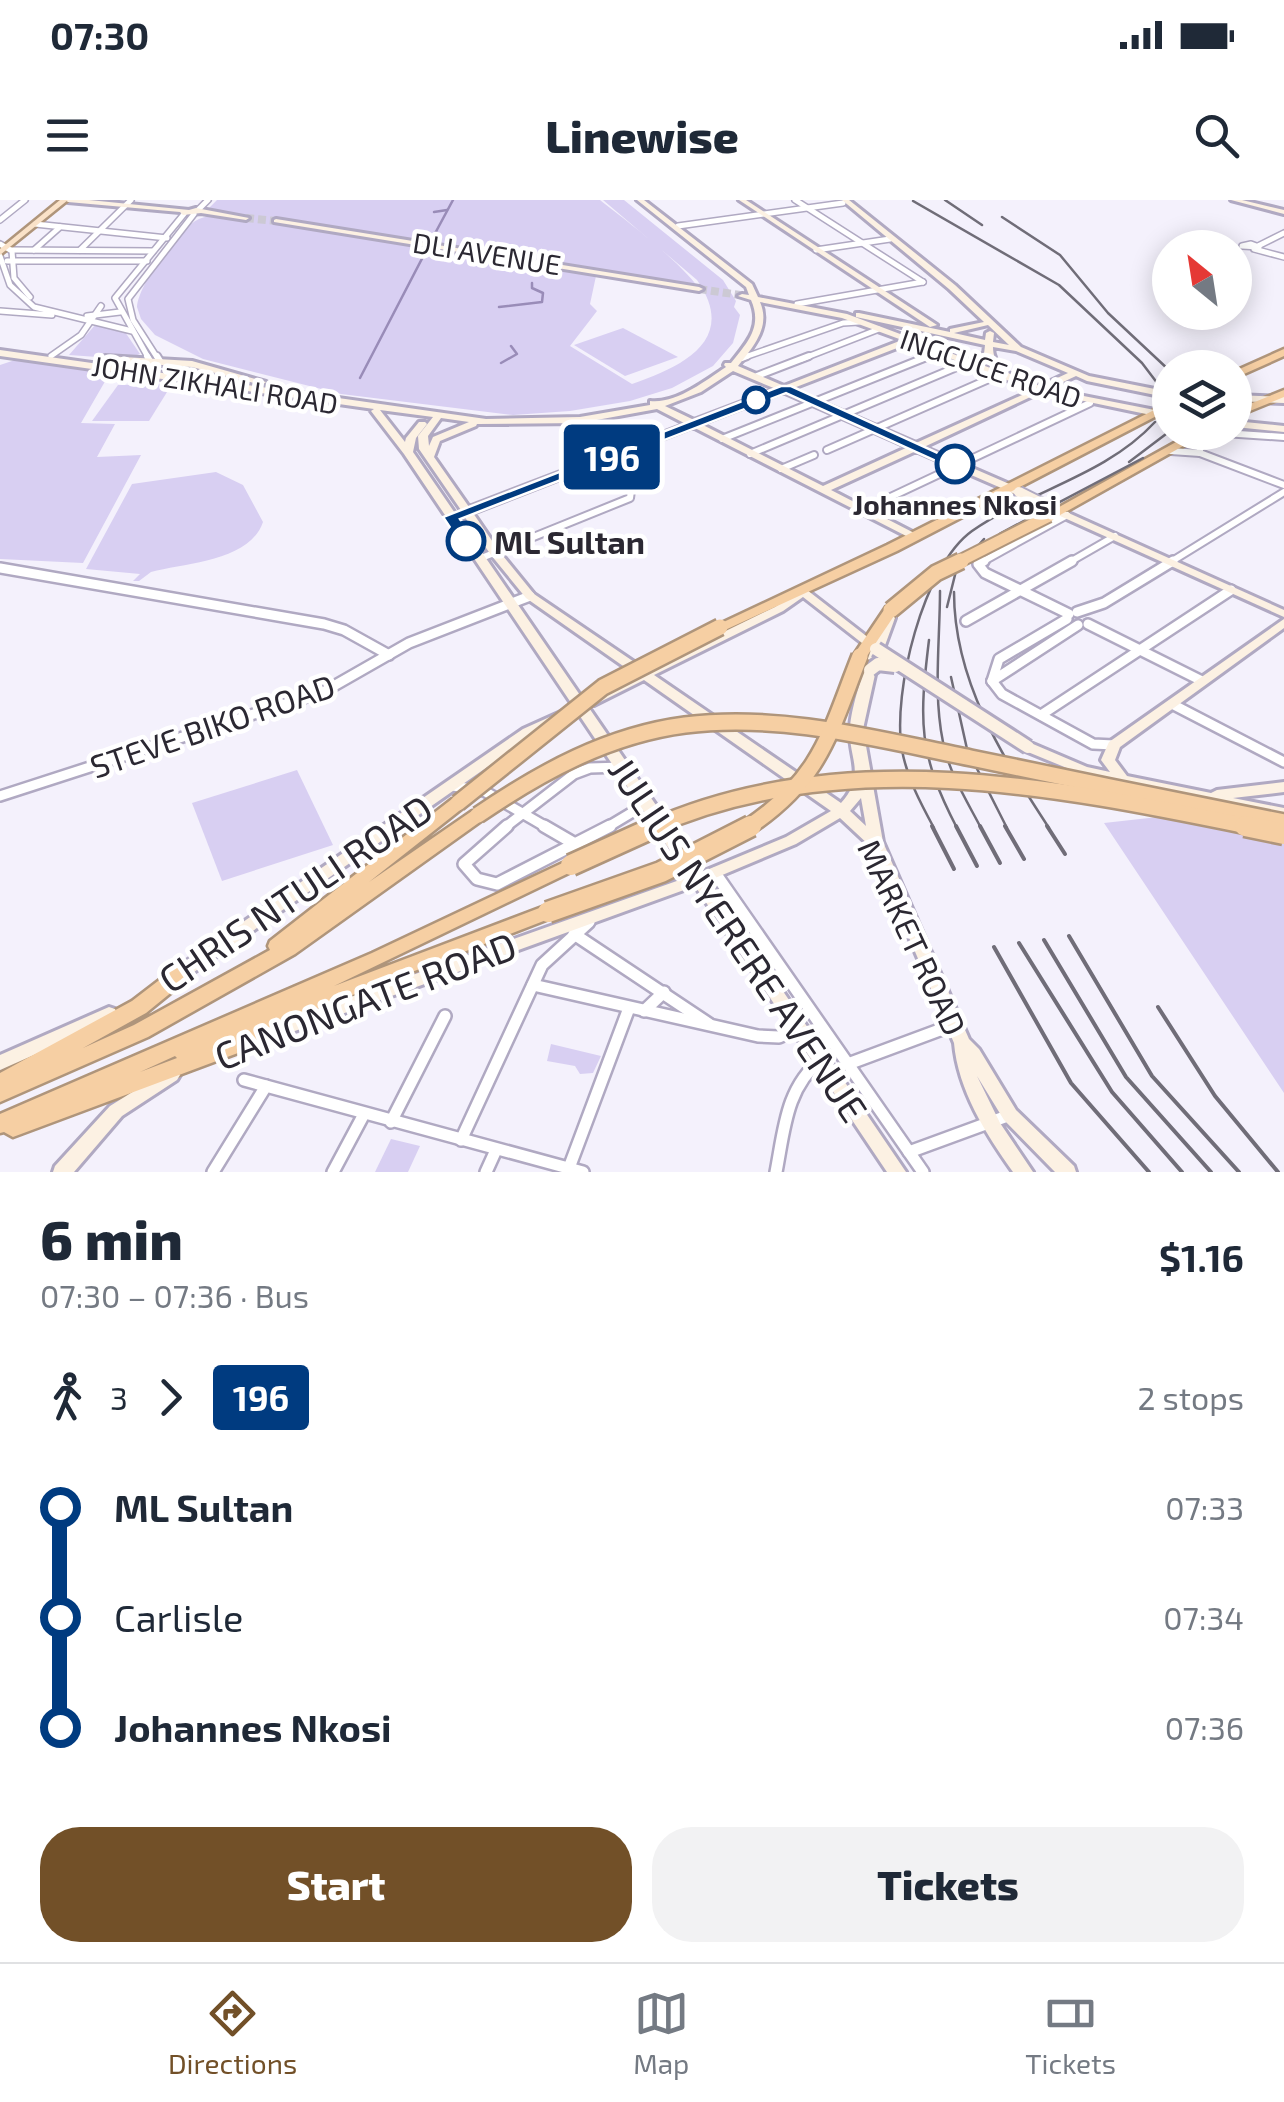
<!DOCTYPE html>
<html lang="en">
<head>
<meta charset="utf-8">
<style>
  body { margin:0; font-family:"Exo 2",sans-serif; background:#f2f2f3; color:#1f2937; height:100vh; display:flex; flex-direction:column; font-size:38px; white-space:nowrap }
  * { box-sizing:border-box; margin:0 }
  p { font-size:32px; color:#747a83 }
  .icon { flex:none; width:55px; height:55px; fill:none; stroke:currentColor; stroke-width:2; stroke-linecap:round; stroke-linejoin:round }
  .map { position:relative; height:972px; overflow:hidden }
  .panel { display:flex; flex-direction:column; background:#fff; flex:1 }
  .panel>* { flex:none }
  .badge { padding:0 20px; border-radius:8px; font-size:35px; line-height:65px }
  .needle { width:65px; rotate:330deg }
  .tools { position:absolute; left:1152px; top:30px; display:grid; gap:20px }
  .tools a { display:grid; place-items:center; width:100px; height:100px; border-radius:50%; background:#fff; box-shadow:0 5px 25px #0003; font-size:50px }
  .map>.badge { position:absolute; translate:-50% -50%; box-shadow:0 0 0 5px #fff }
  .legs { display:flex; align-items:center; gap:15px; height:110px; padding:0 40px; font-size:32px }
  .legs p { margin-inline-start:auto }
  .head { display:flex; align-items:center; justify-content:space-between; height:170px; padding:0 40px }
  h1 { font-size:55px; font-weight:800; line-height:75px }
  .primary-button { display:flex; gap:20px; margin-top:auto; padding:20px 40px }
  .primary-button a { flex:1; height:115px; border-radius:40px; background:#725028; color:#fff; font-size:40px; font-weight:800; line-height:115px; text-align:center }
  .primary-button a+a { background:#f2f2f3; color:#1f2937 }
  ul { padding:0 40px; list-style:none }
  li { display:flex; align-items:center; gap:35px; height:110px; font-size:38px }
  li i { display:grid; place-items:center; width:15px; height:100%; margin:0 12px; background:currentColor }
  li i::after { content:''; width:25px; height:25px; margin:-12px; border:8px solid; border-radius:50%; background:#fff }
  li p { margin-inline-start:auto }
  li:first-child i { background:linear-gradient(#0000 50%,currentColor 0) }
  li:last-child i { background:linear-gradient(currentColor 50%,#0000 0) }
  .status { display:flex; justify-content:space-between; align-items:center; height:70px; padding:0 50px; background:#fff; direction:ltr }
  .status svg { height:28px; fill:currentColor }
  header { display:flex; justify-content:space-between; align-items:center; height:130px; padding:0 40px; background:#fff; font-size:45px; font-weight:800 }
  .tabs { display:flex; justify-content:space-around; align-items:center; height:140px; border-top:2px solid #e0e1e3; background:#fff; font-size:28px; color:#747a83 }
  .tabs a { display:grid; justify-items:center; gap:5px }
  .tabs .on { color:#725028 }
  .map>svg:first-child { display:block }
  .green { fill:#d8cff2 }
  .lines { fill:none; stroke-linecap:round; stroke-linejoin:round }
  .stream { stroke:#998cb8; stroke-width:2.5 }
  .secondary-tunnel { stroke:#ccc9d4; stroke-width:8; stroke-dasharray:8 4; stroke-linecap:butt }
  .street-far3-casing { stroke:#b0a9c2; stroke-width:8 }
  .street-far2-casing { stroke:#b0a9c2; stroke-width:10 }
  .street-far1-casing { stroke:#b0a9c2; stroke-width:14 }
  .street-casing { stroke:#b0a9c2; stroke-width:16 }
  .secondary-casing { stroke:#b0a9c2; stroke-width:6 }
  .primary-casing { stroke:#af957b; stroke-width:5 }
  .highway-casing { stroke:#af957b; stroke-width:5 }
  .street-far3 { stroke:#fff; stroke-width:5 }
  .street-far2 { stroke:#fff; stroke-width:6 }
  .street-far1 { stroke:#fff; stroke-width:9 }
  .street { stroke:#fff; stroke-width:11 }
  .secondary { fill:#fcf1e3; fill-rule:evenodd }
  .primary { fill:#fae2c8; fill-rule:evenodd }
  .highway { fill:#f6cfa3; fill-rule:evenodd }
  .rail-far1 { stroke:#706d78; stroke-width:2.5 }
  .rail { stroke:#706d78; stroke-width:4 }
  .secondary-bridge-far1-casing { stroke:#b0a9c2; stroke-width:14; stroke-linecap:butt }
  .secondary-bridge-casing { stroke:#b0a9c2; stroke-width:18; stroke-linecap:butt }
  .highway-bridge-far2-casing { stroke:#af957b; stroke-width:15; stroke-linecap:butt }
  .highway-bridge-far1-casing { stroke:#af957b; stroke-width:20; stroke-linecap:butt }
  .highway-bridge-casing { stroke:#af957b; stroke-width:25; stroke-linecap:butt }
  .secondary-bridge-far1 { stroke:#fcf1e3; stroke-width:10 }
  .secondary-bridge { stroke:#fcf1e3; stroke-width:12 }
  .highway-bridge-far2 { stroke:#f6cfa3; stroke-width:11 }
  .highway-bridge-far1 { stroke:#f6cfa3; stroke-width:15 }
  .highway-bridge { stroke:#f6cfa3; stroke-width:20 }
  .line-1 { fill:#003b80; stroke:#fff; stroke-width:2.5 }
  .stop-1-dot { fill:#fff; stroke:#003b80; stroke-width:5 }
  .labels { text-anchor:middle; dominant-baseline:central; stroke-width:9; stroke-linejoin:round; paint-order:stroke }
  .far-street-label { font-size:28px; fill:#2b2832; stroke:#fff }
  .far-stop-label { font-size:28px; font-weight:bold; fill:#2b2832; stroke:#fff }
  .stop-label { font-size:32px; font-weight:bold; fill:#2b2832; stroke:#fff; text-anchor:start }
  .street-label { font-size:32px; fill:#2b2832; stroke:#fff }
  .near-street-label { font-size:38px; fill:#2b2832; stroke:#fff }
</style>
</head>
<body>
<div class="status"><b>07:30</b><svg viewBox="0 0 49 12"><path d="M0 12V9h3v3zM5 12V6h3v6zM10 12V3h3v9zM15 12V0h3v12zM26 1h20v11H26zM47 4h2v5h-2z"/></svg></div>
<header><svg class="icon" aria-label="menu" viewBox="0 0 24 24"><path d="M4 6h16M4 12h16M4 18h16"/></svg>Linewise<svg class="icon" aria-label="search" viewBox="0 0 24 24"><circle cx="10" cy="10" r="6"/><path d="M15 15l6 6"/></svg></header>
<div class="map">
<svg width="1284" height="972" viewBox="0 0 1284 972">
  <rect width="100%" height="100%" fill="#f4f1fc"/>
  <!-- green -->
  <g class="green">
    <path d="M217,0H600C628,22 685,65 702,93L596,76L590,104L597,111L570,146L632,184C682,167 739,140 697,80L603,0H624L723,80L736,101L734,107L740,115L733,143L713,166L672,188L630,201L570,211L513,215L341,194L203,159L155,135L141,119L137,107C138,85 179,28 199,19C214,12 231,21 246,17L206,11Z"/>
    <path d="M96,124L123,129L140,154L126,159L69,155Z"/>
    <path d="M623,128L678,157L625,176L574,145Z"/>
    <path d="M24,157L111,171L81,223L115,224L97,257L141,255L83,363L0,359V165Z"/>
    <path d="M172,184L149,221H92L118,185Z"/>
    <path d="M216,272L243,285L263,322C250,361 186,363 151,372L139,381H133L140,374L86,369L132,284Z"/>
    <path d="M297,570L333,645L222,681L192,603Z"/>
    <path d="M1167,616L1284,640V893L1104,623Z"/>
    <path d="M551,844L601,856L593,873L580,874L575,866L547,861Z"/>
    <path d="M391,939L420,946L408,972H375Z"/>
  </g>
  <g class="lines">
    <!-- stream -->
    <g class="stream">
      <path d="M434,12L447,10"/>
      <path d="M432,39L453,0"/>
      <path d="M499,107L542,102L543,93L532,88V83"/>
      <path d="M501,163L517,154L511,146"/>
      <path d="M360,178L427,49"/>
    </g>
    <!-- secondary-tunnel -->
    <g class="secondary-tunnel">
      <path d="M246,18L276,21"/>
      <path d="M699,89L740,95"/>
    </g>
    <defs>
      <g id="street-far3">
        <path d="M795,0L923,82"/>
        <path d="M198,10L208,0"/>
        <path d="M0,20L25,0"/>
        <path d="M35,24L167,38"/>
        <path d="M678,26L843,3"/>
        <path d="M0,44L12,51L14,78L30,97"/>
        <path d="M1251,44L1259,47L1242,46Z"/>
        <path d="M1258,46L1284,33"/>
        <path d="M1254,49L1284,57"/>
        <path d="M11,50L153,51"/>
        <path d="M34,50L60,27"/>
        <path d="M80,50L131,0"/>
        <path d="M816,50L890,39"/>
        <path d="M0,56L10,85L34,107L132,131"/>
        <path d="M7,61H147"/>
        <path d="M797,104L923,82"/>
        <path d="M0,111L52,115"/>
        <path d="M87,116L120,112"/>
        <path d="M51,156L81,135L101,106"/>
        <path d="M742,158L843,123L859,122"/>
        <path d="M149,159L115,98L184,14"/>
        <path d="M158,159L133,120L128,99L194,14"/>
        <path d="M802,159L879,129"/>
        <path d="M922,159L939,152"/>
        <path d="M977,159L988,154"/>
      </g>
      <g id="street-far2">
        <path d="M147,156L150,161"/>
        <path d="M157,156L160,161"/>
        <path d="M742,158L747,156"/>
        <path d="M757,176L809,156"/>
        <path d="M722,239L929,156"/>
        <path d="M827,250L998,175"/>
        <path d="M1171,251L1200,253L1284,285"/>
        <path d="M1200,253V245L1224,233L1284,237"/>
        <path d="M750,254L983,156"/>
        <path d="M781,269L814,255"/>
        <path d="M863,310L1090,203"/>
        <path d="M479,359L630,298L631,291L589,266"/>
        <path d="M980,363L1067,315"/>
        <path d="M1068,363L1115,336"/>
        <path d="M1169,363L1284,292"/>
      </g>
      <g id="street-far1">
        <path d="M984,361L978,364L985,373L1069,414"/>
        <path d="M0,368L324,424L344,430L389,455"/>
        <path d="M1077,412L1104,403L1173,361"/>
        <path d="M966,421L1072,361"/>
        <path d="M1088,424L1202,481"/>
        <path d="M992,481L1002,494L1093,544L1114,545"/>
        <path d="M992,481L999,459L1067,419"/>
        <path d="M992,481L1078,425"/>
        <path d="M1172,504L1284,562"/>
        <path d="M1041,515L1231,390"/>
        <path d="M453,586L484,591L548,628"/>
        <path d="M0,596L325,491L409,443L530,396"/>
        <path d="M504,628L574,574L590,568L622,567"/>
        <path d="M606,628L646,604"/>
      </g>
      <g id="street">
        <path d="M507,626L464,664L477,679L497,684L610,626"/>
        <path d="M544,626L575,644"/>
        <path d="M715,673L923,972"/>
        <path d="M574,734L709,824"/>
        <path d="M533,785L758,836L779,837L799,828"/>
        <path d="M644,811L664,792"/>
        <path d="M848,864L953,825"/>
        <path d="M244,880L583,972"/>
        <path d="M391,922L445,816"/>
        <path d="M461,940L542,765L589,722"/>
        <path d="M909,952L1010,915"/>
        <path d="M569,968L629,808"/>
        <path d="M213,972L266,886"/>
        <path d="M333,972L364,914"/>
        <path d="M486,972L496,950"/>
        <path d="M776,972C784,931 786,887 821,860"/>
      </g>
      <g id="secondary">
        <path d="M65,0H89L189,10L196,8L249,18L246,20L201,13L183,15L180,12L68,2Z"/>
        <path d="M637,0H644L752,84L758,97L847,114L993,169L984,154L985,145L856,117V113H859L950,132V129L984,122L949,89L842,0H849L955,85L1021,147L1089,176L1170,192V198L1087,181L1076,176L1048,189L1170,213V219L1041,192L924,247L1023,290V294H1015L916,251L831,290L918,335L919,337L914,340L693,227L473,313L499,351L534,394L646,470L775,407L803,389L807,390L874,442L885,416H893L895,418L876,470L863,529L883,642L969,839L979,849L1016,910L1074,966L1076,972H1055L1004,920L977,876L1000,923L1033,972H1013C986,934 958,890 954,843L870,646L840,618L796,644L708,681L906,972H887L695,686L259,844L253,846L247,844L245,839L247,834L688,677L404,254L371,211L374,209L0,156V150L486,219L580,217L650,205V201C676,204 705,181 726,167L724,165L725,163H731C747,143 763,127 751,100L738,96L742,94L749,95L746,87ZM760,102L842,118L902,140L784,186L738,166C753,147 771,127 760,102ZM988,125L1009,145L993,142L994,133L990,131L986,133L985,140L954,133ZM910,143L1033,190L916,243L791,189ZM993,147L1016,151L1068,173L1040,186C1020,178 993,173 993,147ZM733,171L776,189L694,220L665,206L701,192ZM783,192L908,247L823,286L701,224ZM657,209L686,224L469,307L434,257L440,241L476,226L477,224L580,223ZM380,210L433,217L418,236L419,249L461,310L458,313L459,315L464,316L491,355L526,398L636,475L584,501L413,252L416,238L427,224L425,222H419L406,238L405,242ZM441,218L469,222L433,237L429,246L428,236ZM803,397L871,450C864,470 851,507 850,528C848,558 867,574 841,603L654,475L783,411ZM644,480L831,611L786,637L702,672L587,505H594ZM861,598L866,626L850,611Z"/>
        <path d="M739,0H746L937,125L930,127Z"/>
        <path d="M1231,0H1242L1284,10V14Z"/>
        <path d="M276,19L699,87L703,89L699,91L274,22V20Z"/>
        <path d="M105,156L192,161L266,182L262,185L192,167L102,161L101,159Z"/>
        <path d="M1235,195L1284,197V203L1235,201Z"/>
        <path d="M1235,221L1284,226V232L1235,227Z"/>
        <path d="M1053,306L1284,410V417L1049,311V307Z"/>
        <path d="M1284,419V428L1120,547L1115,560L1127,576L1211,593L1217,590L1284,582V592L1233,598L1284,608V618L1084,575L1023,550L1021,547L1028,543L1033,544L1087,567L1110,572L1101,560L1109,542Z"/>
        <path d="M563,511L569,515L568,518L533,535L184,779L178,781L172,779L170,775L172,771L523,529Z"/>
        <path d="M109,807L115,809L117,814L115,819L0,870V855Z"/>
        <path d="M171,868L177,870L180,875L177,880L122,916L74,972H53L55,966L110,906Z"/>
      </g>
      <path id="primary" d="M60,0H68L0,55V49Z"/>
      <g id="highway">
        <path d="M1284,149V156L1235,178V171Z"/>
        <path d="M1284,190V197L1235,217V210Z"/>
        <path d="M1170,202V209L897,351L725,430L720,431L713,427L887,345Z"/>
        <path d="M1194,232H1208L1053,319L1049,320L1043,316Z"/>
        <path d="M891,406L898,410L867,456L865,459H855L853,456L886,407Z"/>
        <path d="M458,597L464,599L466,603L464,607L369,682L472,611H484L486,615L484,619L295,754L148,837L0,902V873L132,801L175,768L182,766L189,768L192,773L189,778L146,813L83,848L134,825L270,750L268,746L270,741L452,599Z"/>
        <path d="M571,659L577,661L580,665L577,669L334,786L542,707L548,705L554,707L557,712L554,717L262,830L268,837L265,843L13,937L4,932L0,933V914L372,753ZM175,856L177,858L140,872Z"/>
      </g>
    </defs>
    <!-- street-far3 casing -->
    <use href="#street-far3" class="street-far3-casing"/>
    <!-- street-far2 casing -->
    <use href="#street-far2" class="street-far2-casing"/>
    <!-- street-far1 casing -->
    <use href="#street-far1" class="street-far1-casing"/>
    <!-- street casing -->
    <use href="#street" class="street-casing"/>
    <!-- secondary casing -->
    <use href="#secondary" class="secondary-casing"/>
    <!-- primary casing -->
    <use href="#primary" class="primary-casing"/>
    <!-- highway casing -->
    <use href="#highway" class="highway-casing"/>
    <!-- street-far3 -->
    <use href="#street-far3" class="street-far3"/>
    <!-- street-far2 -->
    <use href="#street-far2" class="street-far2"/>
    <!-- street-far1 -->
    <use href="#street-far1" class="street-far1"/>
    <!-- street -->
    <use href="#street" class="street"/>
    <!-- secondary -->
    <use href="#secondary" class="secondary"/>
    <!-- primary -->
    <use href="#primary" class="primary"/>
    <!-- highway -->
    <use href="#highway" class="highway"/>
    <!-- rail-far1 -->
    <g class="rail-far1">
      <path d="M945,0L982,25"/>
      <path d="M913,1L1059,85L1142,163L1161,188"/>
      <path d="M1002,17L1060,55L1108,113L1170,171"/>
      <path d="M1129,262L1170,231"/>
      <path d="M979,351L1001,333L1143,258"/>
      <path d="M940,391C940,440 933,494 943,542C949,573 967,601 981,628"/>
      <path d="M954,392C954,481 1002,556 1049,628"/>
      <path d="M947,407L956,371L984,339"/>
      <path d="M929,440C919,522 918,553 957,628"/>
      <path d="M951,477L967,549L1007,628"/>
      <path d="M934,628C921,604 907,578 902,550C892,493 923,366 972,331C1031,290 1105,276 1155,222"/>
    </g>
    <!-- rail -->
    <g class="rail">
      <path d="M932,626L954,669"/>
      <path d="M956,626L977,666"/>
      <path d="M980,626L1000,663"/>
      <path d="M1005,626L1024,659"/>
      <path d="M1047,626L1065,654"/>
      <path d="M1069,736L1152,876L1239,972"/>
      <path d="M1044,740L1126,877L1211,972"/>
      <path d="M1019,743L1112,892L1182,972"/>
      <path d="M994,747L1071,883L1149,972"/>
      <path d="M1158,807L1215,896L1278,972"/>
    </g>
    <defs>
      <path id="secondary-bridge-far1" d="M1019,292L1053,309"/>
      <g id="secondary-bridge">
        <path d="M876,449L1028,547"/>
        <path d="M870,470L878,464L895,466"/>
      </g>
      <path id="highway-bridge-far2" d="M956,363L1049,316"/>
      <g id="highway-bridge-far1">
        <path d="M891,410L936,373L961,361"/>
        <path d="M458,603L603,487L720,427"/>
        <path d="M478,615C541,572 608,535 685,525C782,513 877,539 971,558C1075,580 1180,601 1284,622"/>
        <path d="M651,628C843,542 1061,588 1257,628"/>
        <path d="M747,628C822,578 829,534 860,456"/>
      </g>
      <g id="highway-bridge">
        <path d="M1245,626L1284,634"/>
        <path d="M571,665L657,626"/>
        <path d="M548,712L661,672L751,626"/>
      </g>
    </defs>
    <!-- secondary-bridge-far1 casing -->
    <use href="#secondary-bridge-far1" class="secondary-bridge-far1-casing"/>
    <!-- secondary-bridge casing -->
    <use href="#secondary-bridge" class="secondary-bridge-casing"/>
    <!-- highway-bridge-far2 casing -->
    <use href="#highway-bridge-far2" class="highway-bridge-far2-casing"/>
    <!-- highway-bridge-far1 casing -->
    <use href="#highway-bridge-far1" class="highway-bridge-far1-casing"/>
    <!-- highway-bridge casing -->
    <use href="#highway-bridge" class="highway-bridge-casing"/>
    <!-- secondary-bridge-far1 -->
    <use href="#secondary-bridge-far1" class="secondary-bridge-far1"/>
    <!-- secondary-bridge -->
    <use href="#secondary-bridge" class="secondary-bridge"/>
    <!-- highway-bridge-far2 -->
    <use href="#highway-bridge-far2" class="highway-bridge-far2"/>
    <!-- highway-bridge-far1 -->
    <use href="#highway-bridge-far1" class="highway-bridge-far1"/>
    <!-- highway-bridge -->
    <use href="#highway-bridge" class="highway-bridge"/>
  </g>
  <!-- line-1 -->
  <path class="line-1" d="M781,186H791L962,264L949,267L786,193L460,319L475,341L472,344H461L443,317Z"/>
  <!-- markers -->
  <g class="stop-1-dot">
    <circle cx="756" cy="200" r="12"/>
    <circle cx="955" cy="264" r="18"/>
    <circle cx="466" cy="341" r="18"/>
  </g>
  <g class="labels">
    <!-- far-street labels -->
    <g class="far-street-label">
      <text transform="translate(487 53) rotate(9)">DLI AVENUE</text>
      <text transform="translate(991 168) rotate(19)">INGCUCE ROAD</text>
      <text transform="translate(215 184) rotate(9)">JOHN ZIKHALI ROAD</text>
    </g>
    <!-- far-stop labels -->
    <g class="far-stop-label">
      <text x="955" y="304">Johannes Nkosi</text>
    </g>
    <!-- stop labels -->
    <g class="stop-label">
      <text x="494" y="341">ML Sultan</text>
    </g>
    <!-- street labels -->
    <g class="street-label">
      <text transform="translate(212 525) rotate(-19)">STEVE BIKO ROAD</text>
      <text transform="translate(913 737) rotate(65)">MARKET ROAD</text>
    </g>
    <!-- near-street labels -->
    <g class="near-street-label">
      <text transform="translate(295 693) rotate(-34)">CHRIS NTULI ROAD</text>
      <text transform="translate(739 739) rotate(56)">JULIUS NYERERE AVENUE</text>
      <text transform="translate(365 800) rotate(-21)">CANONGATE ROAD</text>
    </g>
  </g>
</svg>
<div class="tools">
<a><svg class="needle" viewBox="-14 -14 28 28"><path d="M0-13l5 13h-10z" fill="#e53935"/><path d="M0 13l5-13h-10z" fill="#747a83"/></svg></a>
<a><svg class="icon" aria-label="layers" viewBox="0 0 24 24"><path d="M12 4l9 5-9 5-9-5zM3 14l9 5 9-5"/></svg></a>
</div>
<b class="badge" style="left:612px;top:257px;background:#003b80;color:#fff">196</b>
</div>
<section class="panel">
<div class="head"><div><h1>6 min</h1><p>07:30 – 07:36 · Bus</p></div><b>$1.16</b></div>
<div class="legs"><svg class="icon" aria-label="walk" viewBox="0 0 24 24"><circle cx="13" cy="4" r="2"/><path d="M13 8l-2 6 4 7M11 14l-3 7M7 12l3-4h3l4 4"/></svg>3<svg class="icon" aria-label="forward" viewBox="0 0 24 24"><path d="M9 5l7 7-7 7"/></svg><b class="badge" style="background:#003b80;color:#fff">196</b><p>2 stops</p></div>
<ul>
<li><i style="color:#003b80"></i><b>ML Sultan</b><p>07:33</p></li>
<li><i style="color:#003b80"></i><span>Carlisle</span><p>07:34</p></li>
<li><i style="color:#003b80"></i><b>Johannes Nkosi</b><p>07:36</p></li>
</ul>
<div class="primary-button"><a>Start</a><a>Tickets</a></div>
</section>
<nav class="tabs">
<a class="on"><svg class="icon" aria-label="directions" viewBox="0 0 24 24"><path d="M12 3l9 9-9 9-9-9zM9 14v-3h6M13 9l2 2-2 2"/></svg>Directions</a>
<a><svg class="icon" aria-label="map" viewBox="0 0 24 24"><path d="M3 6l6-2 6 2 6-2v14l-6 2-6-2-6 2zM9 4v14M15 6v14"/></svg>Map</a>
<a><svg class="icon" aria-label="tickets" viewBox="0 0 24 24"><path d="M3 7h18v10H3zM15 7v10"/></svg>Tickets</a>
</nav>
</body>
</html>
